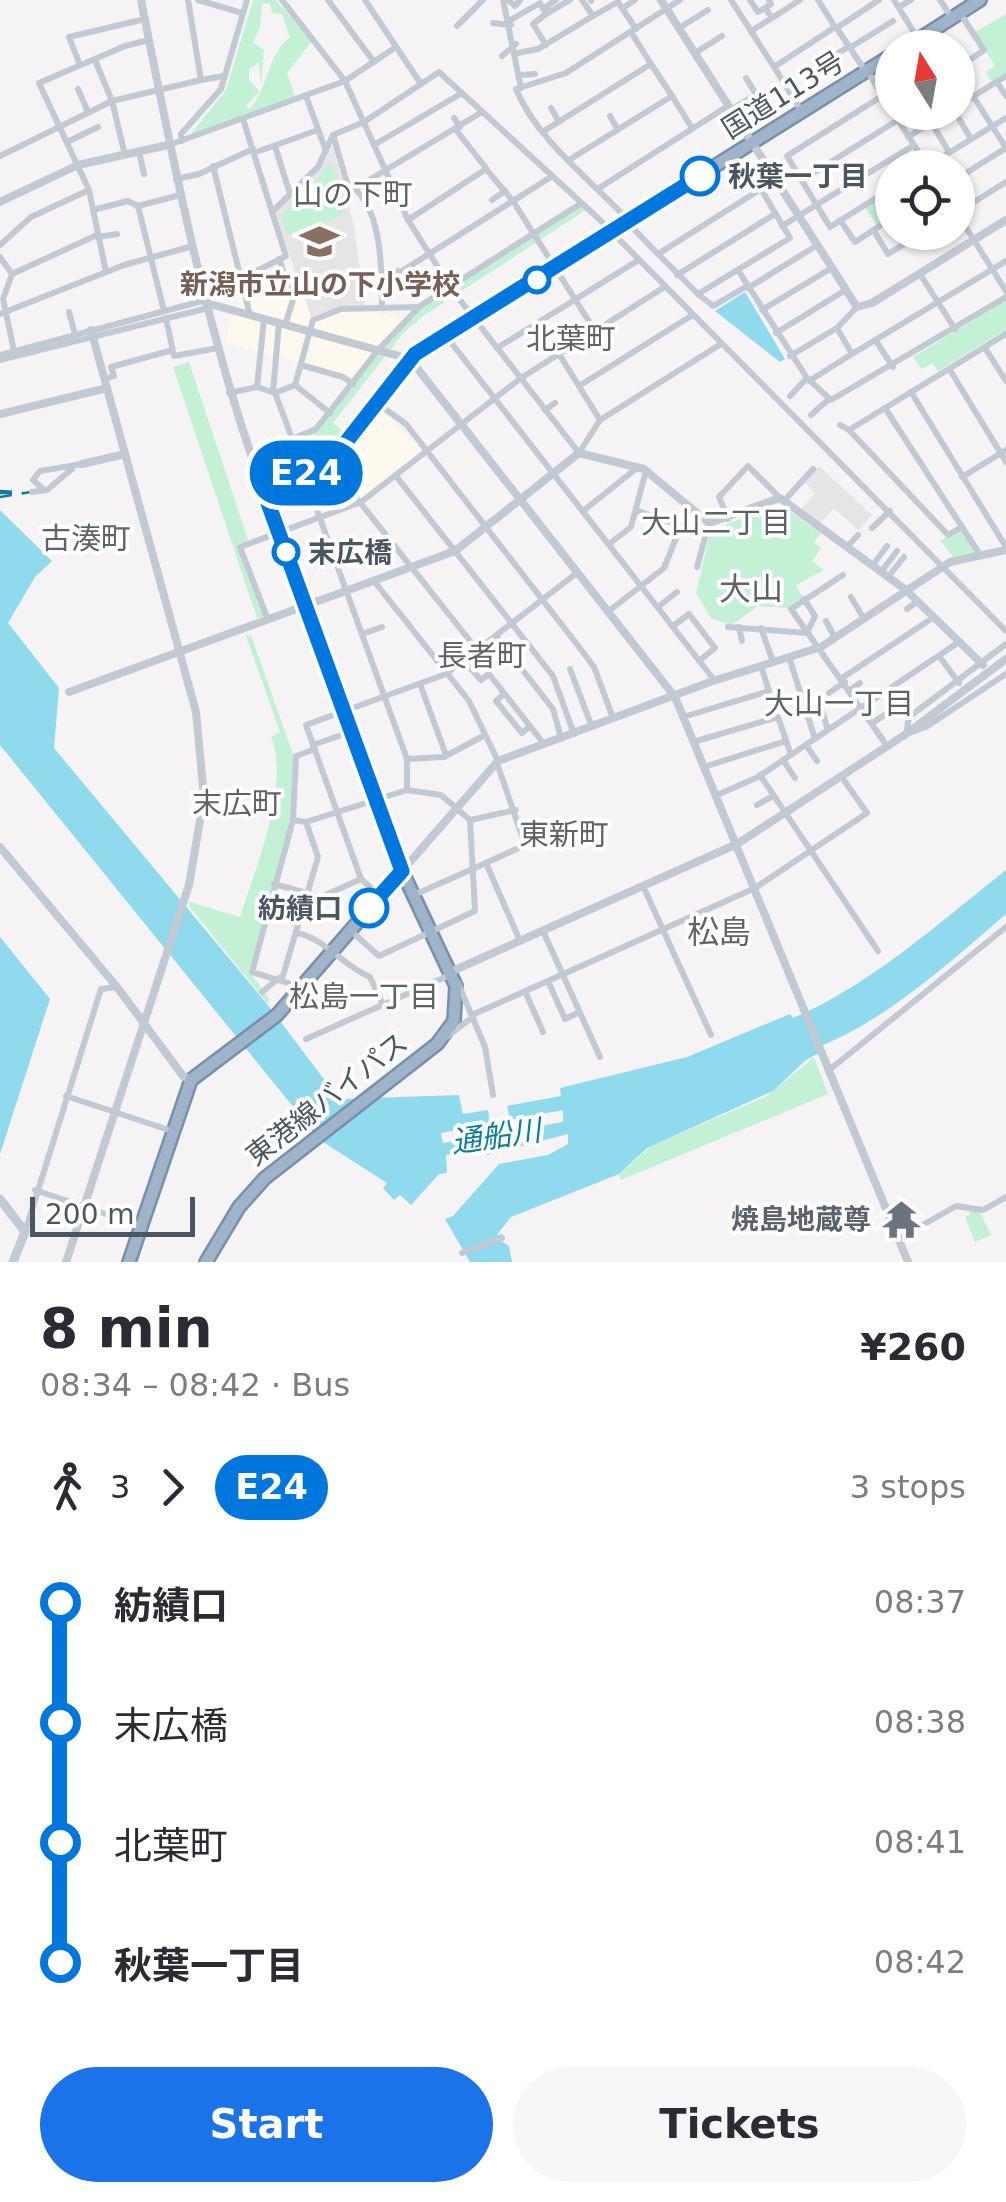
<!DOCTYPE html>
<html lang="en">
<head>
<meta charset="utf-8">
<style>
  body { margin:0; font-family:"DejaVu Sans","Noto Sans JP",sans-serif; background:#f7f7f7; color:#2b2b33; height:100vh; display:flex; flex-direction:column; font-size:38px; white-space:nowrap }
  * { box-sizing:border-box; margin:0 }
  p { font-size:32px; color:#7c7c81 }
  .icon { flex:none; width:55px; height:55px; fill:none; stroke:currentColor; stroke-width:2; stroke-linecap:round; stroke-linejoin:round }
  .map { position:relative; height:1262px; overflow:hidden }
  .details { display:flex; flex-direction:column; background:#fff; flex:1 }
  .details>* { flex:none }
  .badge { padding:0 20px; border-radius:32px; font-size:35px; line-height:65px }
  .needle { width:65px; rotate:349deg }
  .buttons { position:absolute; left:875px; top:30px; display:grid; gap:20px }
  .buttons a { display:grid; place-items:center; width:100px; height:100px; border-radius:50%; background:#fff; box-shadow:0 2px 8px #0004; font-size:50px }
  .scale { position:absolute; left:30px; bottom:25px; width:165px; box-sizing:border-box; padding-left:10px; border:5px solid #4a5661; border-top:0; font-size:28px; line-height:35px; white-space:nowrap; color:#4a5661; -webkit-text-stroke:8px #fff; paint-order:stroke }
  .map>.badge { position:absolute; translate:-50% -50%; box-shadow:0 0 0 5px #fff }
  .legs { display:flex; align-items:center; gap:15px; height:110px; padding:0 40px; font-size:32px }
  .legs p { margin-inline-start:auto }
  .overview { display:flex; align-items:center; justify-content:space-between; height:170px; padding:0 40px }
  h1 { font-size:55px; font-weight:700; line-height:75px }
  .cta { display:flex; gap:20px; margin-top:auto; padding:20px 40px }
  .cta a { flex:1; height:115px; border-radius:60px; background:#1a73e8; color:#fff; font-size:40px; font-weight:700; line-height:115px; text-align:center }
  .cta a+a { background:#f7f7f7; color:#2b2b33 }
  ul { padding:0 40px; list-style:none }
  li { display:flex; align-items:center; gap:35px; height:120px; font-size:38px }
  li i { display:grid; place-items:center; width:15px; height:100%; margin:0 12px; background:currentColor }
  li i::after { content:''; width:25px; height:25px; margin:-12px; border:8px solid; border-radius:50%; background:#fff }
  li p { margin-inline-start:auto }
  li:first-child i { background:linear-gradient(#0000 50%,currentColor 0) }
  li:last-child i { background:linear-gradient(currentColor 50%,#0000 0) }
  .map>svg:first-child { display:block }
  .commercial { fill:#fdf9ef }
  .education { fill:#e6e4e5 }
  .green { fill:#c3f1d5; fill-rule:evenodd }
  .water { fill:#90daee }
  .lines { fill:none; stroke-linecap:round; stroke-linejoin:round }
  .ferry { stroke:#0c7c9b; stroke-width:2.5; stroke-dasharray:12 10; stroke-linecap:butt }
  .trunk-casing { stroke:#7690ad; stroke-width:16 }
  .minor { stroke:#c1cad2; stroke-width:6 }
  .tertiary { stroke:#c1cad2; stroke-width:8 }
  .secondary { stroke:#c1cbd6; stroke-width:9 }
  .trunk { stroke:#9fb4c9; stroke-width:11 }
  .line-1-casing { stroke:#fff; stroke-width:22 }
  .line-1 { stroke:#07d; stroke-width:15 }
  .stop-1-dot { fill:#fff; stroke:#07d; stroke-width:5 }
  .labels { text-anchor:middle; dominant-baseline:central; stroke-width:8; stroke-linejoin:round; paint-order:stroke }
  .street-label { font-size:28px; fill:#4a5661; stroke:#fff }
  .stop-label { font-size:28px; font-weight:bold; fill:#4a5661; stroke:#fff; text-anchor:start }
  .education-label { font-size:28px; font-weight:bold; fill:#785e54; stroke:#fff }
  .worship-label { font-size:28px; font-weight:bold; fill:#5b616d; stroke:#fff; text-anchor:end }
  .neighbourhood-label { font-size:30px; fill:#5f6368; stroke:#fff }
  .water-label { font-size:30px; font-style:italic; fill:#0c7c9b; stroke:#fff }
  .quarter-label { font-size:32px; fill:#5f6368; stroke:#fff }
</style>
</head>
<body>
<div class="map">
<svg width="1006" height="1262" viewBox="0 0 1006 1262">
  <rect width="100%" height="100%" fill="#f5f3f3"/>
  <!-- commercial -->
  <g class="commercial">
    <path d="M245,283L403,319L355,377L224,343Z"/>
    <path d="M378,407L422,451L362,498L334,464Z"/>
  </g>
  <!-- education -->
  <g class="education">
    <path d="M333,146L354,227L365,306H341L311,317L275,212L321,168Z"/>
    <path d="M819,466L872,515L858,530L834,508L820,523L801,509L815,494L805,482Z"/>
  </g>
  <!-- green -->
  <g class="green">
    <path d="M253,0H276L312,41L287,73L295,97L191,134L226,90ZM270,3L272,13L282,14L290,37C266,57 270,84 250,109L246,106L259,91L249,79V69L259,62L261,85L264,50L253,42L260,27L262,4Z"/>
    <path d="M1006,14V76L993,84L986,72L995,66L974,33Z"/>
    <path d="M328,165L333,166L346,214L288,235L281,215L308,191Z"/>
    <path d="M892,188V218L878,228L864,205Z"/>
    <path d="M580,204L586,210L426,314L404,332L333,423L346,433L333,449L315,460L308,445L254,464L251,456L316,429L378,350L421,306Z"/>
    <path d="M1006,300V330L938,371L933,363L922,369L913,357Z"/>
    <path d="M189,362L248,540L238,544L265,616L257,618L173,367Z"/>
    <path d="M782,506L821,533L814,543L821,548L812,561L824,570L796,585L803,598L789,608L758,606L732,625L711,618L696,593L710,532L765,508Z"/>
    <path d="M962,527L979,553L956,560L940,541Z"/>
    <path d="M251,635L294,757L291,822L249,971L270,1000L267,1003L189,906L190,902L240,917C255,870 291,784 271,737L280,732L246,636Z"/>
    <path d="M814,1057L828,1094L621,1180L619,1174L651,1146L767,1096Z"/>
    <path d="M968,1209L979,1211L991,1235L975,1242L965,1217L970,1215Z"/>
  </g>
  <!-- water -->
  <g class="water">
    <path d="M745,292L785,359L780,362L715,311Z"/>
    <path d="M0,510L52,561L35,577L8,623L59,688L54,748L267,1004L339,1099L459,1095L463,1114L488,1110L490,1124L441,1133L443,1143L563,1122V1110L510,1120L507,1106L561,1096L560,1088L687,1057L790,1014L793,1018C869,986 939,923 1006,870V914C948,964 885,1021 818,1047L819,1053L806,1060L773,1091L647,1148L619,1174L511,1217L497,1235L503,1234L501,1241L509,1246L512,1262H470L445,1219L453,1216L499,1164L548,1155L568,1144V1134L487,1155L470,1150L446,1155L447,1173L439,1174L411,1205L400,1195L394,1200L383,1188L387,1183L320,1140L0,745Z"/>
    <path d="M0,937L50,999L0,1154Z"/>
  </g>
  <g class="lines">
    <!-- ferry -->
    <g class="ferry">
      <path d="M0,491L16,492"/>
      <path d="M0,493H23"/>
      <path d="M0,497L31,492"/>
    </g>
    <defs>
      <g id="trunk">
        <path d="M905,48L980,0"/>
        <path d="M129,1262L191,1080L277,1015L402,871"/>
        <path d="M206,1262L239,1207L265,1178L437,1044L454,1021L456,986L402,871L264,492L336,455L415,354L892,55"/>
      </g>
    </defs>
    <!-- trunk casing -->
    <use href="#trunk" class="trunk-casing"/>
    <!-- minor -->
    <g class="minor">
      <path d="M198,0L242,13"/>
      <path d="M282,0L345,81L408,220L453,291L579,453L600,420L721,344"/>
      <path d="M328,0L374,62"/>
      <path d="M365,0L421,84L439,72L598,218L1006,631"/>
      <path d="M503,0L521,88"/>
      <path d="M508,0L515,6L520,0"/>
      <path d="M582,0L593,16L618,2L636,29"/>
      <path d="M591,0V1"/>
      <path d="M731,0L774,67"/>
      <path d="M750,0L758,12L765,8"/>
      <path d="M894,0L918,39"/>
      <path d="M940,0L952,18"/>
      <path d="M899,7L911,0"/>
      <path d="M623,8L635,0"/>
      <path d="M549,12L546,7L556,0"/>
      <path d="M772,18L800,0"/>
      <path d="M509,21L540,3L546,14L570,0"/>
      <path d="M493,23L511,25"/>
      <path d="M457,26L483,0"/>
      <path d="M836,27L866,72"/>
      <path d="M838,27L879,0"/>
      <path d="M679,28L708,10"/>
      <path d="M751,31L772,18L765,8L771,4L769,0"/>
      <path d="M631,32L651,64"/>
      <path d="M546,45L533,24L546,14"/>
      <path d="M851,47L893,21"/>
      <path d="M517,53L538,49L593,16"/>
      <path d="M695,53L722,36"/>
      <path d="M502,56L516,44"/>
      <path d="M95,60L112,101L125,155"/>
      <path d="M80,65L69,37L145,19"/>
      <path d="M816,66L850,46"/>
      <path d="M960,66L967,77"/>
      <path d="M958,68L984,50L960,13"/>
      <path d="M868,72L892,112"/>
      <path d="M520,75L535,74"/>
      <path d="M201,80L224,76"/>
      <path d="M997,82L1006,96"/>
      <path d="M78,89L88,112"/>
      <path d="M306,96L326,151"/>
      <path d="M672,96L692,128"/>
      <path d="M882,96L787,156L830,227L892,188"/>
      <path d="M958,106L1006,76"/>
      <path d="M551,108L559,122"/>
      <path d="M731,110L756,94L746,78"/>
      <path d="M802,112L774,67L835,27L818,0"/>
      <path d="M955,112L971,139"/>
      <path d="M610,116L618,130"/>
      <path d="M454,118L460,127"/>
      <path d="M243,119L272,212"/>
      <path d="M931,122L949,152"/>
      <path d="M456,130L486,168"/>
      <path d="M544,131L651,64L672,96L569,160"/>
      <path d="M333,135L364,122L421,84"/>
      <path d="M908,137L947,112"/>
      <path d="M182,141L181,134L221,89L247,0"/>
      <path d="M67,142L98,127"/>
      <path d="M169,145L345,81L396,47"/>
      <path d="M374,145L462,93"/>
      <path d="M914,145L927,165"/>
      <path d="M275,146L290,194"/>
      <path d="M259,151L318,130"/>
      <path d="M139,152L144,174"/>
      <path d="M0,156L112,101L201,80L188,0"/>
      <path d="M213,166L241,279"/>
      <path d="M924,168L1006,118"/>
      <path d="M958,178L1006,148L973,96"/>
      <path d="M176,179L199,174L253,149"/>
      <path d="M802,180L898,120"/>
      <path d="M356,188L482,112"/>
      <path d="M599,188L728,106"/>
      <path d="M761,189L790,238L698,294L658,254Z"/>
      <path d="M492,200L505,191"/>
      <path d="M138,206L164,311"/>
      <path d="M93,210L128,201L138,206L180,195"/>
      <path d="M958,212L1006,182"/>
      <path d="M958,215L1006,291"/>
      <path d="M408,220L486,169L513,201L595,331"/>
      <path d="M628,220C591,180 537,140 516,89L566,73L680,0"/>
      <path d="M840,220L855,242L892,218"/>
      <path d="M627,222L658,254"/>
      <path d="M782,226L914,145L893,112"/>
      <path d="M874,231L888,254L924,232"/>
      <path d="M98,237L117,234"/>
      <path d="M0,245L31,217L89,190"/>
      <path d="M0,257L12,274"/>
      <path d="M279,259L293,300L285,325"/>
      <path d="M738,270L807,378L831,400L1006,297"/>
      <path d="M106,272L89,190L39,83L125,46L149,40"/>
      <path d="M382,272L402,271L551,177"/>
      <path d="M920,274L955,329"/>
      <path d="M677,275L775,214"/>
      <path d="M748,288L816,246"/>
      <path d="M698,294L713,306L747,286"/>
      <path d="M857,307L837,328L852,354L1006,261"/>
      <path d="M762,310L830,269"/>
      <path d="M69,312L75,334"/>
      <path d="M0,314L124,265L193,246"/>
      <path d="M250,315L241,279L286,256L272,212L318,167L333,135L347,183C383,204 382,271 382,307"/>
      <path d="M166,318L174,356L218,348"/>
      <path d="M776,333L844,291"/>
      <path d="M446,336L715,681"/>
      <path d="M876,341L893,367"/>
      <path d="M497,348L637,261"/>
      <path d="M985,348L1006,381"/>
      <path d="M14,351L3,299L12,274L97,235"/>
      <path d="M559,354L600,420"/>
      <path d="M0,355L206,300"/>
      <path d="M790,356L837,328"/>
      <path d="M0,360L208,308"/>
      <path d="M301,365L343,377L353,384"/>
      <path d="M950,370L1006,462"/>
      <path d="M104,379L114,376L111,367L169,351"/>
      <path d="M809,381L852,354"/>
      <path d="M295,385L330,413"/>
      <path d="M579,386L691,316"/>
      <path d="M257,387L264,319"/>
      <path d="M273,392L279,323"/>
      <path d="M911,392L1006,547"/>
      <path d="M229,393L257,387L275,393L295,385L313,320L341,309L419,307"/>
      <path d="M275,393L293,441"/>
      <path d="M790,396L807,378"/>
      <path d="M377,403L406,424L579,647L594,667L613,718"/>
      <path d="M885,408L962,527"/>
      <path d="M545,410L555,403"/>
      <path d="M811,415L829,399"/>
      <path d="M840,425L849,430"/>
      <path d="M251,456L316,429L378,350L420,306L580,204"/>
      <path d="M328,462L478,651"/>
      <path d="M304,474L407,759V790"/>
      <path d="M396,476L553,676L574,734"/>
      <path d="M962,477L1006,450"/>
      <path d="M44,490L33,480L40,471L82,464"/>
      <path d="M32,492L47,490L72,469"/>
      <path d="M784,501L813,469"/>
      <path d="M583,511L637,468"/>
      <path d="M728,519L719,497L748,466L780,498"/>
      <path d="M872,528L890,511"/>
      <path d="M609,544L631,527L646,471"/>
      <path d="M847,547L858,535"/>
      <path d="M979,553L962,527L948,535L849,430L1006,334"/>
      <path d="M872,566L887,546"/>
      <path d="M697,567L709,523"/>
      <path d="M881,572L897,551"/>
      <path d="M843,575L791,609L887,746"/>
      <path d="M888,577L904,557"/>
      <path d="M374,581L469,701L498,761"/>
      <path d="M851,597L864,619"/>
      <path d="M658,607L677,592"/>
      <path d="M907,609L918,601"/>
      <path d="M609,611L664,568L681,526L638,511"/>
      <path d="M268,620L240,547L361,502L521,378L663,288"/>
      <path d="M826,621L835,638"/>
      <path d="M673,626L689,614L715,648L700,660"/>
      <path d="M728,627L807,633L815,616L804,599"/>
      <path d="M739,627L742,641"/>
      <path d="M761,628L773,662"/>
      <path d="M362,634L382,627"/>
      <path d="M496,636L553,709L561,738"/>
      <path d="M1006,644L909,717L906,734L926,727L1006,674"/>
      <path d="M939,656L959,683"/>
      <path d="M789,657L815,739"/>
      <path d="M464,661L481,680L489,674L544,744"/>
      <path d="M570,669L592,727"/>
      <path d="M842,678L934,617"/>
      <path d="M420,684L446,755"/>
      <path d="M850,690L860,683"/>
      <path d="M829,693L845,682"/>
      <path d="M504,694L496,701L522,733L530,726"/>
      <path d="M821,708L828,730"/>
      <path d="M683,717L769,691L761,666"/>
      <path d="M872,723L908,700"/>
      <path d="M693,742L778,717L791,755"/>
      <path d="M313,745L350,732"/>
      <path d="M806,745L817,761"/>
      <path d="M407,759L444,757L485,735"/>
      <path d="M783,760L795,778"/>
      <path d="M497,763L525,845L486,863L520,941"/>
      <path d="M704,767L786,741"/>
      <path d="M760,775L878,951"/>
      <path d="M715,796L758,777L959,642"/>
      <path d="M757,805L773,796"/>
      <path d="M293,820L306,822L407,790L441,795L470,820L475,911L379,956L350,930"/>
      <path d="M470,820L516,810"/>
      <path d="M274,884L321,897L361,879"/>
      <path d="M643,886L711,1035"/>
      <path d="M379,895L361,879L306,725L446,674L578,572"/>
      <path d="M414,895L486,863"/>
      <path d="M543,931L600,1057"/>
      <path d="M297,933C326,939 343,966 370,977L382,1003"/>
      <path d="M282,979L318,857L306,822"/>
      <path d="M548,981L565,1019L580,1012"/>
      <path d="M458,983L485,1047L493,1095"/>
      <path d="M301,987L252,972L293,820L296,756L315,749"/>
      <path d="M525,991L543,1032"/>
      <path d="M262,992L279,978"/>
      <path d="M472,1015L755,888L867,813L841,776"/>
      <path d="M446,1037L473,1017"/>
      <path d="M306,1039L452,974"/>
      <path d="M828,1071L1006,927"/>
      <path d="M66,1096L172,1131"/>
      <path d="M35,1190L141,1226"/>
      <path d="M25,1232L101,989L117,987"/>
      <path d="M898,1239L956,1206L983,1210L1006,1197"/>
      <path d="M462,1253L502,1238"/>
    </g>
    <!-- tertiary -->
    <g class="tertiary">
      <path d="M141,0C174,166 206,332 264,492"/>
      <path d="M661,0L857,307L872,303L1006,220"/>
      <path d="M0,202L78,165L168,145"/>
      <path d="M206,303L410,359L675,697L908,1262"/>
      <path d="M0,414L107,388"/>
      <path d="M82,464L125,454"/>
      <path d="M69,692L455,551L579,453L644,469L709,523L780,498L906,590L983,665"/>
      <path d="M0,847L117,987L183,1076L191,1080"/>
      <path d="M402,871L498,761L710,682L821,647L950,562L1006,550"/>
      <path d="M448,973L737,844L906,734L1006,659"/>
      <path d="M66,1262L189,885L204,797L196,712L91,330"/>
    </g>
    <!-- secondary -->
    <path class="secondary" d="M0,1199L25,1232L13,1262"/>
    <!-- trunk -->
    <use href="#trunk" class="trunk"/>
  </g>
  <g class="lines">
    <defs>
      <path id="line-1" d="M369,908L402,871L264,492L336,455L415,354L700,176"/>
    </defs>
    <!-- line-1 casing -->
    <use href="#line-1" class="line-1-casing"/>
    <!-- line-1 -->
    <use href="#line-1" class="line-1"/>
  </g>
  <!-- icons -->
  <defs>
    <symbol id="school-bare" viewBox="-9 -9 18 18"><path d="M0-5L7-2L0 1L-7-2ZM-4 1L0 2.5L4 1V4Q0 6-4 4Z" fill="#8d6e63" stroke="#fff" stroke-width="2.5" paint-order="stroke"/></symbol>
    <symbol id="temple-bare" viewBox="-9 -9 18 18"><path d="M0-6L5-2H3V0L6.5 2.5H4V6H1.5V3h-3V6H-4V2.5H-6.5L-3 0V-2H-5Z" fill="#6b7280" stroke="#fff" stroke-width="2.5" paint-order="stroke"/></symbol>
  </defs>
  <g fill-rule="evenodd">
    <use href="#school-bare" x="292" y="214" width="55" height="55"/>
    <use href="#temple-bare" x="874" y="1192" width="55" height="55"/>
  </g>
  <!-- markers -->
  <g class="stop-1-dot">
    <circle cx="700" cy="176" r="18"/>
    <circle cx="537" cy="280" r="12"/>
    <circle cx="286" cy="552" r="12"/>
    <circle cx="369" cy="908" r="18"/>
  </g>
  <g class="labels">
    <!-- street labels -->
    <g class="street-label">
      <text transform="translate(783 95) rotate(-32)">国道113号</text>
      <text transform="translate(327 1099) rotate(-38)">東港線バイパス</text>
    </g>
    <!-- stop labels -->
    <g class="stop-label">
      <text x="728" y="176">秋葉一丁目</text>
      <text x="308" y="552">末広橋</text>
      <text x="342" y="908" text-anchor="end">紡績口</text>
    </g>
    <!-- education labels -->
    <g class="education-label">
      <text x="320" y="284">新潟市立山の下小学校</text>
    </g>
    <!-- worship labels -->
    <g class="worship-label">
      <text x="871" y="1219">焼島地蔵尊</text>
    </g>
    <!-- neighbourhood labels -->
    <g class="neighbourhood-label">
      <text x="353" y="194">山の下町</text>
      <text x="571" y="338">北葉町</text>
      <text x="716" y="522">大山二丁目</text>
      <text x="86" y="538">古湊町</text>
      <text x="482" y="655">長者町</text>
      <text x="839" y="703">大山一丁目</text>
      <text x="237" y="803">末広町</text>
      <text x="564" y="834">東新町</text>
      <text x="364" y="996">松島一丁目</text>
    </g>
    <!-- water labels -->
    <g class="water-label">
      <text transform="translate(496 1136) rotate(-8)">通船川</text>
    </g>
    <!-- quarter labels -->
    <g class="quarter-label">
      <text x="751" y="589">大山</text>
      <text x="719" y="932">松島</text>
    </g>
  </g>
</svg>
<div class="buttons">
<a><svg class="needle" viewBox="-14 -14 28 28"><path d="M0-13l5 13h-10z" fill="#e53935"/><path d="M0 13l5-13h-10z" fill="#7c7c81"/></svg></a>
<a><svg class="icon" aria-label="locate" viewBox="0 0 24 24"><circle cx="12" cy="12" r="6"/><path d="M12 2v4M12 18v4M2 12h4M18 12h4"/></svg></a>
</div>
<div class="scale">200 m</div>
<b class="badge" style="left:306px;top:473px;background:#07d;color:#fff">E24</b>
</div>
<section class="details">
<div class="overview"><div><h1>8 min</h1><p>08:34 – 08:42 · Bus</p></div><b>¥260</b></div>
<div class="legs"><svg class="icon" aria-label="walk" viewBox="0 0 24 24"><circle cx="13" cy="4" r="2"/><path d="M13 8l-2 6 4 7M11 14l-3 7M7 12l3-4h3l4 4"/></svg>3<svg class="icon" aria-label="forward" viewBox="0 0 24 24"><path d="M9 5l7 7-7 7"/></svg><b class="badge" style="background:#07d;color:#fff">E24</b><p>3 stops</p></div>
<ul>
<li><i style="color:#07d"></i><b>紡績口</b><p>08:37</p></li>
<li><i style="color:#07d"></i><span>末広橋</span><p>08:38</p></li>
<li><i style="color:#07d"></i><span>北葉町</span><p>08:41</p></li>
<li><i style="color:#07d"></i><b>秋葉一丁目</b><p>08:42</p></li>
</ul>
<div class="cta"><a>Start</a><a>Tickets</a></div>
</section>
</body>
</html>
